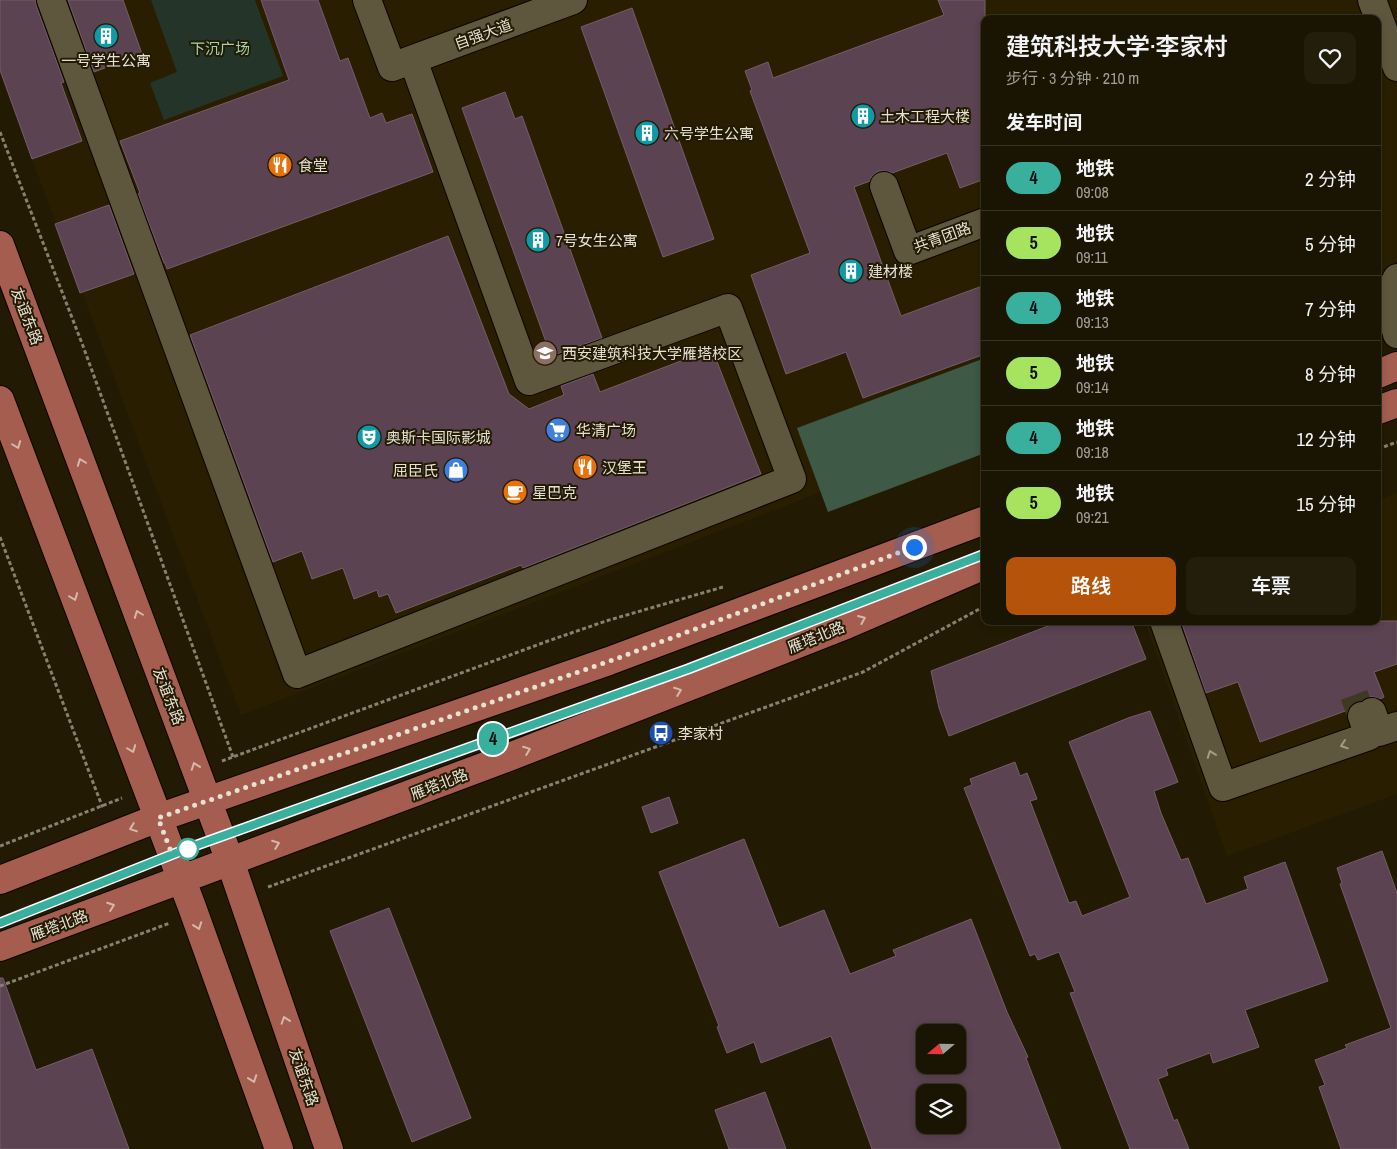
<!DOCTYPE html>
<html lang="zh">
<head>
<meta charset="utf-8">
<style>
  body { margin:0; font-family:"Archivo Narrow","Noto Sans SC",sans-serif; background:#231d0c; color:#f1f3f6; height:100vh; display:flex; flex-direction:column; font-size:19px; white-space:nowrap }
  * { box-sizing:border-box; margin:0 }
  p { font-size:16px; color:#9f9e99 }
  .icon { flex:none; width:28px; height:28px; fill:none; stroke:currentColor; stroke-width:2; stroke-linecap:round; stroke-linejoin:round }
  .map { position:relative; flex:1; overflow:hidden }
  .side { position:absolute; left:981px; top:15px; width:400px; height:610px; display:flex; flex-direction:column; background:#1a1402; border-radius:10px; box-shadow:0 2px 8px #0003,0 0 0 1px #383324 }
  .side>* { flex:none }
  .badge { padding:0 10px; border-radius:16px; font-size:18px; line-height:32px }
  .needle { width:32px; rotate:250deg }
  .controls { position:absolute; left:916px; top:1024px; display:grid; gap:10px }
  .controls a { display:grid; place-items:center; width:50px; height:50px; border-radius:10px; background:#1a1402; box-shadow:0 2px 8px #0003,0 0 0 1px #383324; font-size:25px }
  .you { position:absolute; width:25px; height:25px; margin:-12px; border:4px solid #fff; border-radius:50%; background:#1a73e8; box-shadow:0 0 0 8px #1a73e833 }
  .map>.badge { position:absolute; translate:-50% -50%; box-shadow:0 0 0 2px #fff }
  h2 { padding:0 25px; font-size:19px; line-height:45px }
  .round { display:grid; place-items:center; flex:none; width:52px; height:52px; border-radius:10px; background:#231d0c }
  .head { display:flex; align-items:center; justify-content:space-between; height:85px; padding:0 25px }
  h1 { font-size:24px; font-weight:600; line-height:38px }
  .action { display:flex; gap:10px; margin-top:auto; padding:10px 25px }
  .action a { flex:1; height:58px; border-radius:10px; background:#b45309; color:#fff; font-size:20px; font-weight:600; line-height:58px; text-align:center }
  .action a+a { background:#231d0c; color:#f1f3f6 }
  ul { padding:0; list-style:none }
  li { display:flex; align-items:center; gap:15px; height:65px; padding:0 25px; border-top:1px solid #383324 }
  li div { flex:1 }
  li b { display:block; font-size:19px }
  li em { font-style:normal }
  li .badge { min-width:55px; font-weight:700; text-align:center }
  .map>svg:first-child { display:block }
  .built { fill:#291f00 }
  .green { fill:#253429 }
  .forest { fill:#3e5946 }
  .building { fill:#5b4351; stroke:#765c6b; fill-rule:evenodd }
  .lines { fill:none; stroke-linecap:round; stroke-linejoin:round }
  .minor-tunnel { stroke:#3f3822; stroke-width:28; stroke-dasharray:28 14; stroke-linecap:butt }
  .minor-casing { stroke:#0c0500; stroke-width:30 }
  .major-casing { stroke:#0c0500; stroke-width:30 }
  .path { stroke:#87816e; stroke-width:3; stroke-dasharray:4 2.5; stroke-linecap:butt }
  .minor { stroke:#5f573d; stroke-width:28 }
  .major { stroke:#a45d4e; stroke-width:28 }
  .oneway { stroke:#d2b9aa }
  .oneway2 { stroke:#a29c88 }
  .line-casing { stroke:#fff; stroke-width:11 }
  .line { stroke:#39b09e; stroke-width:8 }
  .walk { stroke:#e6e1d2; stroke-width:5; stroke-dasharray:0 9 }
  .stop-dot { fill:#fff; stroke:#39b09e; stroke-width:2.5 }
  .labels { text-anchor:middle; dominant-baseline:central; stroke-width:4; stroke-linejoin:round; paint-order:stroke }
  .street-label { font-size:15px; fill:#e6e1d2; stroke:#221a03 }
  .park-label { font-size:15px; fill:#9fd3ad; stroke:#221a03 }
  .poi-label { font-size:15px; fill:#e6e1d2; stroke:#221a03; text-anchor:start }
</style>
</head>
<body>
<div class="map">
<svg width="1397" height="1149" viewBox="0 0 1397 1149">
  <rect width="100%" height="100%" fill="#221a03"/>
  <!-- built -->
  <g class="built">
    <path d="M0,0H1397V270L1378,278V19H985V429L241,715L0,74Z"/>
    <path d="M1397,493V794L1227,856L1145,621H1378V500Z"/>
  </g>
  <!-- green -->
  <path class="green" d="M151,0H255L283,76L164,120L150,83L177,72Z"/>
  <!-- forest -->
  <path class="forest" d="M985,358V453L828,512L797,428Z"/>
  <!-- building -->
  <g class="building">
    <path d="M0,0H36V5L64,82L61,83L82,141L32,159L0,70Z"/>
    <path d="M68,0H123L142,54L94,72Z"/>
    <path d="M261,0H318L340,61L348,58L370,118L382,113L386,123L412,114L433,172L167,269L165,263H164L138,194L140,193L120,141L289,80Z"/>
    <path d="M938,0H985V179L960,188L947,153L892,173L886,171H879L872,176L870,181L854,187L901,316L985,285V354L863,398L846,352L786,374L751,275L810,253L750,91L752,90L745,71L768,62L773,78L944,15Z"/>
    <path d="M632,8L714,239L663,257L581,27Z"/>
    <path d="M505,92L515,119L522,116L602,338L551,356L462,108Z"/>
    <path d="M109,205L134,274L80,293L55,224Z"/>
    <path d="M448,236L509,394L529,409L564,395L561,386L593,374L600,392L712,349L761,474L523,568L521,565L396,613L388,594L379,597L377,590L354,599L343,568L312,579L302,551L273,562L190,335Z"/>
    <path d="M1061,621H1131L1146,659L949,736L939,708L931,671Z"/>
    <path d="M1181,621H1397V664L1374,672L1384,697L1380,699L1374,697H1366L1351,705L1348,710L1260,742L1238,682L1206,693Z"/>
    <path d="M1150,711L1178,782L1154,791L1161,813L1181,860L1188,858L1206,904L1248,889L1244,877L1285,862L1328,981L1245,1010L1259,1047L1213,1063L1210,1053L1166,1069L1168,1075L1158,1079L1174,1121L1177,1119L1189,1149H1130L1070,993L1075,992L1059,952L1038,960L1035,954L1030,956L964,788L972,785L970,779L1015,762L1020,776L1027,773L1037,799L1030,801L1069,903L1076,901L1082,916L1130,897L1069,742L1128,718Z"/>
    <path d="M669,797L678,823L651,833L642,807Z"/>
    <path d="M744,839L779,928L824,910L850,974L896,956L893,950L971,919L1007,1012L1028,1057L1026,1058L1061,1149H872L831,1036L761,1063L754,1042L727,1053L717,1027L719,1026L659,872ZM925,1032H958V1065H925ZM925,1092H958V1125H925Z"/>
    <path d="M1382,851L1397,893V1149H1341L1319,1087L1325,1085L1315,1060L1347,1048L1345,1045L1391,1028L1340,884L1342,883L1337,868Z"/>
    <path d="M389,908L471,1118L412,1142L330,931Z"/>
    <path d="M0,978H3L36,1070L92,1049L129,1149H0Z"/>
    <path d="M765,1092L786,1149H729L715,1110Z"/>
  </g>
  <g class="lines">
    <!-- minor-tunnel -->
    <path class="minor-tunnel" d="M1354,695L1362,716"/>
    <defs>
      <g id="minor">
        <path d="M51,0L297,674L792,479L728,308L529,381L413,60"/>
        <path d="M367,0L392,67L573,0"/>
        <path d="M1372,0L1397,67"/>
        <path d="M884,186L908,251L985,222"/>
        <path d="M1397,278L1387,297L1397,334"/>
        <path d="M1164,621L1223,787L1369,736L1362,716"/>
        <path d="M1372,712L1379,732L1397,726"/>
      </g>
      <g id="major">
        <path d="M0,245L230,861L329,1149"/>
        <path d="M1378,374L1397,366"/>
        <path d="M0,400L192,907L279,1149"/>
        <path d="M1378,410L1397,403"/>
        <path d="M0,880L158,818L609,661L985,520"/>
        <path d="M0,947L504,759L846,625L985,565"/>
      </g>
    </defs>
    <!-- minor casing -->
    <use href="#minor" class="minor-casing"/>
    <!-- major casing -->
    <use href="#major" class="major-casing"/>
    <!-- path -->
    <g class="path">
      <path d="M0,132L83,346L233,757L232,759"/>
      <path d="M1378,449L1397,442"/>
      <path d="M0,537L102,806H103"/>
      <path d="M222,761L548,641L606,621L723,587"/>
      <path d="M0,846L122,798"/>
      <path d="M268,887L863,672L985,606"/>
      <path d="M0,986L170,923"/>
    </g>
    <!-- minor -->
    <use href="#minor" class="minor"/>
    <!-- major -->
    <use href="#major" class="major"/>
  </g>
  <!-- one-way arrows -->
  <defs><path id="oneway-chevron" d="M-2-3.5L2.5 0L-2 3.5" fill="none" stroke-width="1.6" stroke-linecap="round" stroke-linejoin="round" transform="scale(1.25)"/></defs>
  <g class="oneway">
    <use href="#oneway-chevron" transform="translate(17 445) rotate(69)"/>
    <use href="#oneway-chevron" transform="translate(81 462) rotate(-111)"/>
    <use href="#oneway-chevron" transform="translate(74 597) rotate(69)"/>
    <use href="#oneway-chevron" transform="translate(138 614) rotate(-111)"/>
    <use href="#oneway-chevron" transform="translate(862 619) rotate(-23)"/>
    <use href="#oneway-chevron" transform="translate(678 691) rotate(-21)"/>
    <use href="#oneway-chevron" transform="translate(132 749) rotate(69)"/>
    <use href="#oneway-chevron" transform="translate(527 750) rotate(-21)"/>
    <use href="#oneway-chevron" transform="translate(195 766) rotate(-110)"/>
    <use href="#oneway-chevron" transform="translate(133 828) rotate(159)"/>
    <use href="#oneway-chevron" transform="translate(276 844) rotate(-21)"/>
    <use href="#oneway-chevron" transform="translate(111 906) rotate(-20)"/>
    <use href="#oneway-chevron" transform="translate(198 926) rotate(70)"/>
    <use href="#oneway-chevron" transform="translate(285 1020) rotate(-109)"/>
    <use href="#oneway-chevron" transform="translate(253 1079) rotate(70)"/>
  </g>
  <g class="oneway2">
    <use href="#oneway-chevron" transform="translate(1344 745) rotate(161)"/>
    <use href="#oneway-chevron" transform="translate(1211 754) rotate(-110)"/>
  </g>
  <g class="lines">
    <defs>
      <path id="line" d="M0,923L186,849L688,669L985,554"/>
    </defs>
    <!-- line casing -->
    <use href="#line" class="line-casing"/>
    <!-- line -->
    <use href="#line" class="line"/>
    <!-- walk -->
    <path class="walk" d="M188,849H170L158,818L610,661L914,547"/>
  </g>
  <!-- icons -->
  <defs>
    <symbol id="building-disc" viewBox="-11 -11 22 22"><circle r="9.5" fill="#0f9aa8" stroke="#221a03"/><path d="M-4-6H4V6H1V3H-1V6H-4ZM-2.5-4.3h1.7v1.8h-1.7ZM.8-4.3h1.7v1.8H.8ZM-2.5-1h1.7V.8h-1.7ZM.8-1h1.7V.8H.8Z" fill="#fff"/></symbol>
    <symbol id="restaurant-disc" viewBox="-11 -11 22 22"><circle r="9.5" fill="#e8710a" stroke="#221a03"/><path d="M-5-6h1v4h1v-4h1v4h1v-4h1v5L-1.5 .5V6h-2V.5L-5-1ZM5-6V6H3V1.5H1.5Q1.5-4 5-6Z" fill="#fff"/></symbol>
    <symbol id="university-disc" viewBox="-11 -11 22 22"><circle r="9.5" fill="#8d6e63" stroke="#221a03"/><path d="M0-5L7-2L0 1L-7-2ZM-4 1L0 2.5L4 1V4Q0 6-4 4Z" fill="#fff"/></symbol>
    <symbol id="supermarket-disc" viewBox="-11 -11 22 22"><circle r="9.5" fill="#3f7fe0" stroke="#221a03"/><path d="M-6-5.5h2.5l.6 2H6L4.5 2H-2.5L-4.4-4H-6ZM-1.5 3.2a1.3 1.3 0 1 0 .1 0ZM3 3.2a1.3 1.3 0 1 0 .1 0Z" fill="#fff"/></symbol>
    <symbol id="theatre-disc" viewBox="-11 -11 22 22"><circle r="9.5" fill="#0f9aa8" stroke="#221a03"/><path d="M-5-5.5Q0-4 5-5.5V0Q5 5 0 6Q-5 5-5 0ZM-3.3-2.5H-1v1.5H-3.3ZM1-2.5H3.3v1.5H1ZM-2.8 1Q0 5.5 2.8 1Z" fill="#fff"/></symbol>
    <symbol id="shop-disc" viewBox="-11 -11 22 22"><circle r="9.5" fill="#3f7fe0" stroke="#221a03"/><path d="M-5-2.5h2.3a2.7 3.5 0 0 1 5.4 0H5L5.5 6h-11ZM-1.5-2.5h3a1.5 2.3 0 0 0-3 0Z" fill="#fff"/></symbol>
    <symbol id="cafe-disc" viewBox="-11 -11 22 22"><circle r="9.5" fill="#e8710a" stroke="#221a03"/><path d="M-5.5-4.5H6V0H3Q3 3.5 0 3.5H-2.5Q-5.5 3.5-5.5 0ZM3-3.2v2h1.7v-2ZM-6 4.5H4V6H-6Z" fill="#fff"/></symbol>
    <symbol id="bus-disc" viewBox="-11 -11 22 22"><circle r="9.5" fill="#1a4fb4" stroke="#221a03"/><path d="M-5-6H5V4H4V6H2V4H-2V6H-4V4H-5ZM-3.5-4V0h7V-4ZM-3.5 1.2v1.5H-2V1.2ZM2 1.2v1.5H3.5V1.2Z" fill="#fff"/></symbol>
  </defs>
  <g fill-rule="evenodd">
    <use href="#building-disc" x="92" y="22" width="28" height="28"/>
    <use href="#building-disc" x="849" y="102" width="28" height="28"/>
    <use href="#building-disc" x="633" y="119" width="28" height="28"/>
    <use href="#restaurant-disc" x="266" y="151" width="28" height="28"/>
    <use href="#building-disc" x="524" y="226" width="28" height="28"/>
    <use href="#building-disc" x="837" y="257" width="28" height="28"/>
    <use href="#university-disc" x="531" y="339" width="28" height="28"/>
    <use href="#supermarket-disc" x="544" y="416" width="28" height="28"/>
    <use href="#theatre-disc" x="355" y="423" width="28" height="28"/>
    <use href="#restaurant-disc" x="571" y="453" width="28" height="28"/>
    <use href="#shop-disc" x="442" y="456" width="28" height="28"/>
    <use href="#cafe-disc" x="501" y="478" width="28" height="28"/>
    <use href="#bus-disc" x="647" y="719" width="28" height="28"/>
  </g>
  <!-- markers -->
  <circle class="stop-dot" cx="188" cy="849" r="10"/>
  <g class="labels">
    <!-- street labels -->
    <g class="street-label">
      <text transform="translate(483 34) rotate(-20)">自强大道</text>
      <text transform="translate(942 237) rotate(-20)">共青团路</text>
      <text transform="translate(27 316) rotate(69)">友谊东路</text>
      <text transform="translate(816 637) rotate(-22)">雁塔北路</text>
      <text transform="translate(169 696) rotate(69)">友谊东路</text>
      <text transform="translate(439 784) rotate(-21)">雁塔北路</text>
      <text transform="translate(59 925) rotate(-20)">雁塔北路</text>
      <text transform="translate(304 1077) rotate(71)">友谊东路</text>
    </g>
    <!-- park labels -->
    <g class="park-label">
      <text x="220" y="48">下沉广场</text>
    </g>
    <!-- poi labels -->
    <g class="poi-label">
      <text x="106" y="60" text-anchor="middle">一号学生公寓</text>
      <text x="880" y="116">土木工程大楼</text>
      <text x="664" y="133">六号学生公寓</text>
      <text x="298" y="165">食堂</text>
      <text x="556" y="240">7号女生公寓</text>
      <text x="868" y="271">建材楼</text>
      <text x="562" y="353">西安建筑科技大学雁塔校区</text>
      <text x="576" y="430">华清广场</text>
      <text x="386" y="437">奥斯卡国际影城</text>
      <text x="602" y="467">汉堡王</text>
      <text x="438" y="470" text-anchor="end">屈臣氏</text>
      <text x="532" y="492">星巴克</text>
      <text x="678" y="733">李家村</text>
    </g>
  </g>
</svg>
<div class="controls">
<a><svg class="needle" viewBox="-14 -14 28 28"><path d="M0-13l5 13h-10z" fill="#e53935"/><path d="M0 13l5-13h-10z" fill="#9f9e99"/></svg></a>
<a><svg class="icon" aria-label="layers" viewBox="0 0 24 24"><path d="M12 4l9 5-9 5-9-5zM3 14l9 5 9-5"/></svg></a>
</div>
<div class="you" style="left:914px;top:547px"></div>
<b class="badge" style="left:493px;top:739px;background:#39b09e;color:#111">4</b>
<section class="side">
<div class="head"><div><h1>建筑科技大学·李家村</h1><p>步行 · 3 分钟 · 210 m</p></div><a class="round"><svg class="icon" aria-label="heart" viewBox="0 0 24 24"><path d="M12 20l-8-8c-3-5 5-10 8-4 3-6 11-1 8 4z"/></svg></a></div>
<h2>发车时间</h2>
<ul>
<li><span class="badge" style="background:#39b09e;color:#111">4</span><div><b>地铁</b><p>09:08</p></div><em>2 分钟</em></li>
<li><span class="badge" style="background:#a6e35f;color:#111">5</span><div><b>地铁</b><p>09:11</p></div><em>5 分钟</em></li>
<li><span class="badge" style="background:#39b09e;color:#111">4</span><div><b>地铁</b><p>09:13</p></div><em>7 分钟</em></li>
<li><span class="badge" style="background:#a6e35f;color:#111">5</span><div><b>地铁</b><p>09:14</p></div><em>8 分钟</em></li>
<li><span class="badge" style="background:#39b09e;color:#111">4</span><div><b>地铁</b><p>09:18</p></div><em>12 分钟</em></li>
<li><span class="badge" style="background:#a6e35f;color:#111">5</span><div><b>地铁</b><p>09:21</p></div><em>15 分钟</em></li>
</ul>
<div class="action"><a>路线</a><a>车票</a></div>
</section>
</div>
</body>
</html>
